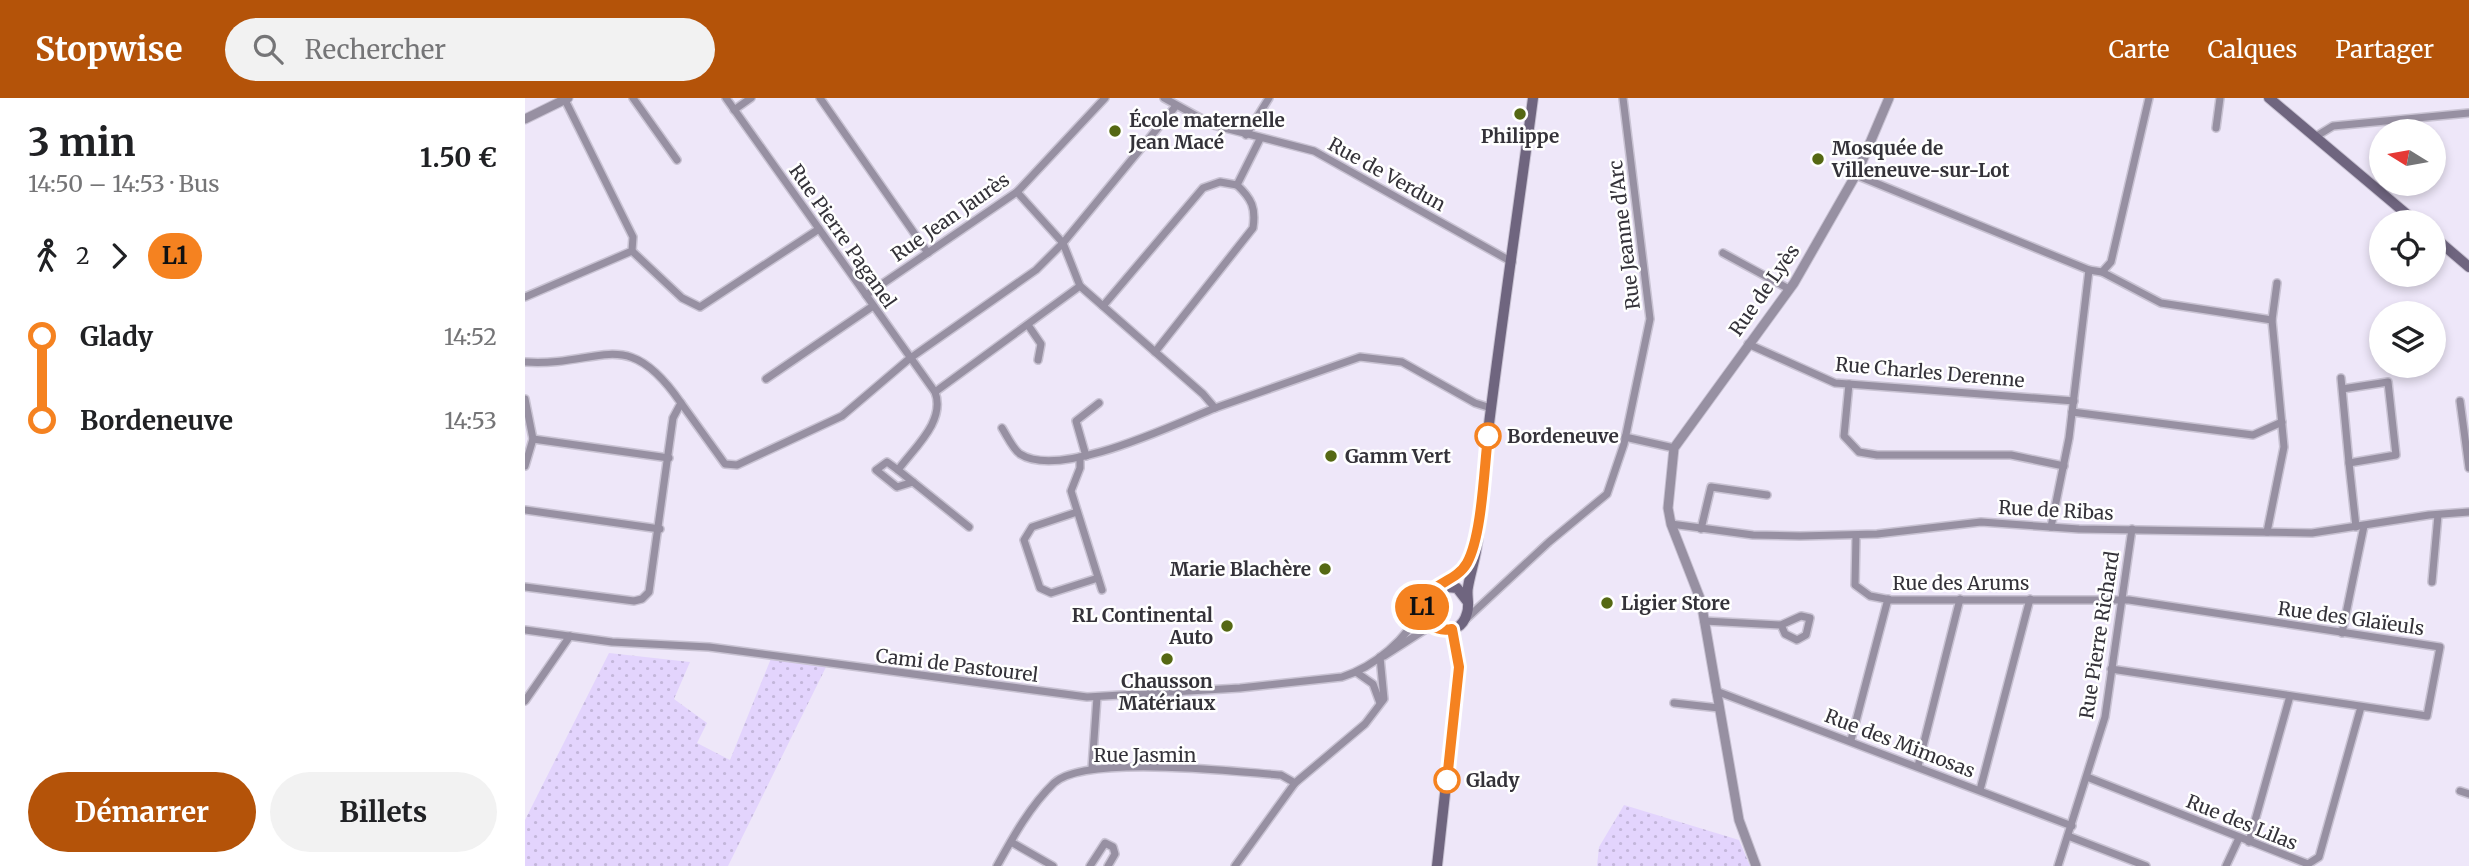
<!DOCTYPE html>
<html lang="fr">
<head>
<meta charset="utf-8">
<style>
  body { margin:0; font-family:Merriweather,serif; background:#f2f2f2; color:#202124; height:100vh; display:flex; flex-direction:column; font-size:26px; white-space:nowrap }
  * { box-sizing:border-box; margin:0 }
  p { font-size:23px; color:#757577 }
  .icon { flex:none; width:38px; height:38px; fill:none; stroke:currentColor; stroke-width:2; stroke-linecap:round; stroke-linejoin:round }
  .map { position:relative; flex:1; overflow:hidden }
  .drawer { display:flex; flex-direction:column; background:#fff; width:525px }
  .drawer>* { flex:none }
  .badge { padding:0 14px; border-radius:23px; font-size:24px; line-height:46px }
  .needle { width:46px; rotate:281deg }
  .controls { position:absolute; left:1844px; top:21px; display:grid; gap:14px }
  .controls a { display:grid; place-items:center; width:77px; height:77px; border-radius:50%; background:#fff; box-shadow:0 4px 10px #0003; font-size:35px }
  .map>.badge { position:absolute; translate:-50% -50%; box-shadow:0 0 0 4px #fff }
  .legs { display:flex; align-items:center; gap:10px; height:77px; padding:0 28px; font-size:23px }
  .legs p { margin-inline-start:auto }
  .summary { display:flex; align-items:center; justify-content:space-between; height:119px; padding:0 28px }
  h1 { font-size:38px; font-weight:700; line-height:52px }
  .button { display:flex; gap:14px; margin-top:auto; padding:14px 28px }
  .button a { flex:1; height:80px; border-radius:42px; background:#b45309; color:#fff; font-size:28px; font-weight:700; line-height:80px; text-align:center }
  .button a+a { background:#f2f2f2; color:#202124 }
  ul { padding:0 28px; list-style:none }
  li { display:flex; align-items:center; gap:24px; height:84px; font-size:26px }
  li i { display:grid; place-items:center; width:10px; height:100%; margin:0 9px; background:currentColor }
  li i::after { content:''; width:18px; height:18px; margin:-9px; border:5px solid; border-radius:50%; background:#fff }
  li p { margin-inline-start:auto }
  li:first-child i { background:linear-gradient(#0000 50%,currentColor 0) }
  li:last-child i { background:linear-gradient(currentColor 50%,#0000 0) }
  header { display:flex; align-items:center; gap:42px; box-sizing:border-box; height:98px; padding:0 35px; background:#b45309; color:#fff }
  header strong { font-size:33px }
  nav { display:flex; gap:38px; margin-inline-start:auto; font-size:24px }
  .search { width:490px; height:63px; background:#f2f2f2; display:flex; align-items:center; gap:18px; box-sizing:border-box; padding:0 24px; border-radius:38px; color:#757577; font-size:26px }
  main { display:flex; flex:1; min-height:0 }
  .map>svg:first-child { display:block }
  .grass { fill:url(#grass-dots) }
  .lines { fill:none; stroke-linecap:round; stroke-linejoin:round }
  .minor-casing { stroke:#c9c3d3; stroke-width:10 }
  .tertiary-casing { stroke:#c9c3d3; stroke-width:11 }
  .secondary-casing { stroke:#c9c3d3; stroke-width:12 }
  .minor { stroke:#9790a2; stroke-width:7 }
  .tertiary { stroke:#9790a2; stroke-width:9 }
  .secondary { stroke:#6f657f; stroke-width:10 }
  .line-1-casing { stroke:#fff; stroke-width:16 }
  .line-1 { stroke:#f58220; stroke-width:10 }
  .poi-dot { fill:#556813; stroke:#fff; stroke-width:2.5 }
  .stop-1-dot { fill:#fff; stroke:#f58220; stroke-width:3.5 }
  .labels { text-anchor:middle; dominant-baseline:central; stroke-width:5; stroke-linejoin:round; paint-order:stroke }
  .poi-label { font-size:19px; font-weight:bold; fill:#343239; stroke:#fff; text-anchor:start }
  .street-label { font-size:19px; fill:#343239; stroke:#fff }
  .stop-label { font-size:19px; font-weight:bold; fill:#343239; stroke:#fff; text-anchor:start }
</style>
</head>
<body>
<header>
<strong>Stopwise</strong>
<div class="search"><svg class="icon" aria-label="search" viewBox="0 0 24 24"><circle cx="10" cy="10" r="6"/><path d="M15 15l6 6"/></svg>Rechercher</div>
<nav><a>Carte</a><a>Calques</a><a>Partager</a></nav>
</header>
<main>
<section class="drawer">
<div class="summary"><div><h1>3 min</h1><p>14:50 – 14:53 · Bus</p></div><b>1.50 €</b></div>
<div class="legs"><svg class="icon" aria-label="walk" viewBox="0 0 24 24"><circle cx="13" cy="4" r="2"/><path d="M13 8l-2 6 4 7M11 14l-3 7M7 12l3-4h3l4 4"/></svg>2<svg class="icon" aria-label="forward" viewBox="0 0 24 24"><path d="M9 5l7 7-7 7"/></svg><b class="badge" style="background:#f58220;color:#111">L1</b></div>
<ul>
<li><i style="color:#f58220"></i><b>Glady</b><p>14:52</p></li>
<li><i style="color:#f58220"></i><b>Bordeneuve</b><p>14:53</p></li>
</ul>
<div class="button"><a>Démarrer</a><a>Billets</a></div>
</section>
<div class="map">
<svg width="1944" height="768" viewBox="0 0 1944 768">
  <defs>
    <pattern id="grass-dots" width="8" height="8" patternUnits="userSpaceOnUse" patternTransform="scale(1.75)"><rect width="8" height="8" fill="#e3d4fd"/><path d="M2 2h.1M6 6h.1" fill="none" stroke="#c3b6da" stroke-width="1.8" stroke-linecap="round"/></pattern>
  </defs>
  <rect width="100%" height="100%" fill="#eee7f9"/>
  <!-- grass -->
  <g class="grass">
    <path d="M84,555L165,564L149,601L182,625L172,645L205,662L247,558L301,569L203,768H0V722Z"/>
    <path d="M1099,707L1214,742L1225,768H1072L1074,749Z"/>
  </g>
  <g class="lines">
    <defs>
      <g id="minor">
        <path d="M108,0L152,62"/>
        <path d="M201,0L410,294C421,323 389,350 373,372L444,429"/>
        <path d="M295,0L403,155"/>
        <path d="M639,0L688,27L789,53L987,164"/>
        <path d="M209,12L226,0"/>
        <path d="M1691,30L1695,0"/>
        <path d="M721,37L744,0"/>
        <path d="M1790,39L1808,28L1944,15"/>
        <path d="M1331,77L1564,172L1577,174L1586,164L1624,0"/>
        <path d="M492,94L538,145L555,188L678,296L690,310L835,259L877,264L950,305L966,310"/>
        <path d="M107,153L157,200L175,209L294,131"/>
        <path d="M1198,155L1264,191"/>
        <path d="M1577,174L1636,205L1747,222"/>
        <path d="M341,197L492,94L580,0"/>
        <path d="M0,199L107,153L108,139L40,2"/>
        <path d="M578,208L678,90L695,84L712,87L735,41"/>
        <path d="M503,227L516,246L513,262"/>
        <path d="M1223,246L1310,285L1549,303"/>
        <path d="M630,254L728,130C731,110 727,101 712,87"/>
        <path d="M0,264C77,269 101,225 156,305L148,320L124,494L117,501L109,503L0,489"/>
        <path d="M1816,280L1824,365L1871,357L1863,284L1817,291"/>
        <path d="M241,281L348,208"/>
        <path d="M1324,286L1319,338L1334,354L1352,357H1486L1539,368"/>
        <path d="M410,294L555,188"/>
        <path d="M0,301L8,341L0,368"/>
        <path d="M1935,303L1944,370"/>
        <path d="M156,305L200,366L212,367L317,318L384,261L511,172L538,145L650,9"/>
        <path d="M1547,314L1728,337L1757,324"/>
        <path d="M477,330C482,338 488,351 495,356C535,382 650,326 690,310"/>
        <path d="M1100,339L1149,350"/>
        <path d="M8,341L144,360"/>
        <path d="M561,358L551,323L574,305"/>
        <path d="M555,359V370L546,393L577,492"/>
        <path d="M1824,365L1831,429"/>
        <path d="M373,372L362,364L351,372L372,389L388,384"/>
        <path d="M0,412L135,431"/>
        <path d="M552,414L507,429L499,442L515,490L526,495L573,480"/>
        <path d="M1146,426L1228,437L1275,438L1352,436L1456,424L1554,431L1787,435L1904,417L1944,414"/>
        <path d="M1526,429L1544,340L1564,172"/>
        <path d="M1176,431L1186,389L1242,397"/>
        <path d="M1742,434L1759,349L1747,222L1752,185"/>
        <path d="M1331,438L1330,487L1345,498L1366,502H1604L1915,549L1902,618L1586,571"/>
        <path d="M1907,484L1913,417"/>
        <path d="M939,523L1024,444L1082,396L1099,346L1125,221L1098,0"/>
        <path d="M1179,523L1256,527L1276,518L1285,520L1281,537L1272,542L1260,536L1256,527"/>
        <path d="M0,532L87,544L184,549L562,599L715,590L817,579C849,569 883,541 897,509"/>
        <path d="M1817,535L1839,428"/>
        <path d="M859,558L901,531L911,530"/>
        <path d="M831,574L848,586L855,605"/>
        <path d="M1191,593L1547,728"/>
        <path d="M0,603L45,538"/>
        <path d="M1149,605L1194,610"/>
        <path d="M1326,642L1363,501"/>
        <path d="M1393,668L1435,501"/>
        <path d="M567,670L572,599"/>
        <path d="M1562,679L1783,766L1794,759L1836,609"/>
        <path d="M1455,692L1505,501"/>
        <path d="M1935,693L1944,696"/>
        <path d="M1543,738L1621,768"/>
        <path d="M486,744L528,768"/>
        <path d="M1724,744L1765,598"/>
        <path d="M472,768C488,739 505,708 529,685C560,656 712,674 756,677L770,685"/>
        <path d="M565,768L580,745L588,749L590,756L583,768"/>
        <path d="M710,768L770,685L840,626L859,601L855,559"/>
        <path d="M1533,768L1580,619L1607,431"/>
        <path d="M1701,768L1714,740"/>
      </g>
      <g id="tertiary">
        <path d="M0,21L43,0"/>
        <path d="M1231,768L1214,722L1176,503L1146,426L1143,410L1149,350L1269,185L1333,73L1364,0"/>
      </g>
      <g id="secondary">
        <path d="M1744,0L1891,124"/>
        <path d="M1909,139L1944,169"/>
        <path d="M917,486L938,471L946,454"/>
        <path d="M942,503L932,490L913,488L899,502C893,531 934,546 942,515C945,507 941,497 943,489C945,477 949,465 951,453C957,417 958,379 962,342C976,228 993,114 1008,0"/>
        <path d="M912,768L934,569L927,531"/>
      </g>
    </defs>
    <!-- minor casing -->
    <use href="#minor" class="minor-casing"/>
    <!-- tertiary casing -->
    <use href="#tertiary" class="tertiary-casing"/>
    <!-- secondary casing -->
    <use href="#secondary" class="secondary-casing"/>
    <!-- minor -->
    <use href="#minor" class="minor"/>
    <!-- tertiary -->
    <use href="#tertiary" class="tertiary"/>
    <!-- secondary -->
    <use href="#secondary" class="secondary"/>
  </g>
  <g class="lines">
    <defs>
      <path id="line-1" d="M922,682L934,569L927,531C910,534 900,526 897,509C902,484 930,486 942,465C957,438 959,371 963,338"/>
    </defs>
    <!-- line-1 casing -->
    <use href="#line-1" class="line-1-casing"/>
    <!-- line-1 -->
    <use href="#line-1" class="line-1"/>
  </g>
  <!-- markers -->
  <g class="poi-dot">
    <circle cx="995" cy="16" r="7"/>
    <circle cx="590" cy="33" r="7"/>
    <circle cx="1293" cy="61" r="7"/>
    <circle cx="806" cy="358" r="7"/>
    <circle cx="800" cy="471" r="7"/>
    <circle cx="1082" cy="505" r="7"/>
    <circle cx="702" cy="528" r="7"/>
    <circle cx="642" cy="561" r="7"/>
  </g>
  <g class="stop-1-dot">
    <circle cx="963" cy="338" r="12"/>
    <circle cx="922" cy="682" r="12"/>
  </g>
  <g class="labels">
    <!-- poi labels -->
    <g class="poi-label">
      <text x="604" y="22">École maternelle<tspan x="604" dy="22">Jean Macé</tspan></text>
      <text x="995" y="38" text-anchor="middle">Philippe</text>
      <text x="1307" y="50">Mosquée de<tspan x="1307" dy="22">Villeneuve-sur-Lot</tspan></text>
      <text x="820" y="358">Gamm Vert</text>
      <text x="786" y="471" text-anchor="end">Marie Blachère</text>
      <text x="1096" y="505">Ligier Store</text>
      <text x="688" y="517" text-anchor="end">RL Continental<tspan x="688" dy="22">Auto</tspan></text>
      <text x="642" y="583" text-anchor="middle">Chausson<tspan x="642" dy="22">Matériaux</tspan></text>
    </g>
    <!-- street labels -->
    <g class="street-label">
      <text transform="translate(862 76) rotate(29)">Rue de Verdun</text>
      <text transform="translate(425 119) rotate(-35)">Rue Jean Jaurès</text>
      <text transform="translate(1099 137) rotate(-97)">Rue Jeanne d'Arc</text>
      <text transform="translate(318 138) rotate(55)">Rue Pierre Paganel</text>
      <text transform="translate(1239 192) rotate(-55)">Rue de Lyès</text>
      <text transform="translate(1405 274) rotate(5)">Rue Charles Derenne</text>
      <text transform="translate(1531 412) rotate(3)">Rue de Ribas</text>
      <text x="1436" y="485">Rue des Arums</text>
      <text transform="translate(1826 520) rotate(8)">Rue des Glaïeuls</text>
      <text transform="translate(1574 537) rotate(-81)">Rue Pierre Richard</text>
      <text transform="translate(432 567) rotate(7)">Cami de Pastourel</text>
      <text transform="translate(1375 645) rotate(21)">Rue des Mimosas</text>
      <text x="620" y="657">Rue Jasmin</text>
      <text transform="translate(1717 724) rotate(22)">Rue des Lilas</text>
    </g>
    <!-- stop labels -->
    <g class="stop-label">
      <text x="982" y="338">Bordeneuve</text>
      <text x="941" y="682">Glady</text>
    </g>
  </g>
</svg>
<div class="controls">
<a><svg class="needle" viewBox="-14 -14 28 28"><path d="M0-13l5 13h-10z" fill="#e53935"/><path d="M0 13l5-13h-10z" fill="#757577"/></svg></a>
<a><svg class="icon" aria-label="locate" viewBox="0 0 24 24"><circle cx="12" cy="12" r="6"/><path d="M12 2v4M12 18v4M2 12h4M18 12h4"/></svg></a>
<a><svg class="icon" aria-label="layers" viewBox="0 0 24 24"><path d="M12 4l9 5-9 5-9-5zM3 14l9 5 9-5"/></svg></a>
</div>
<b class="badge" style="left:897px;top:509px;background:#f58220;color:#111">L1</b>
</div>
</main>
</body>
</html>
